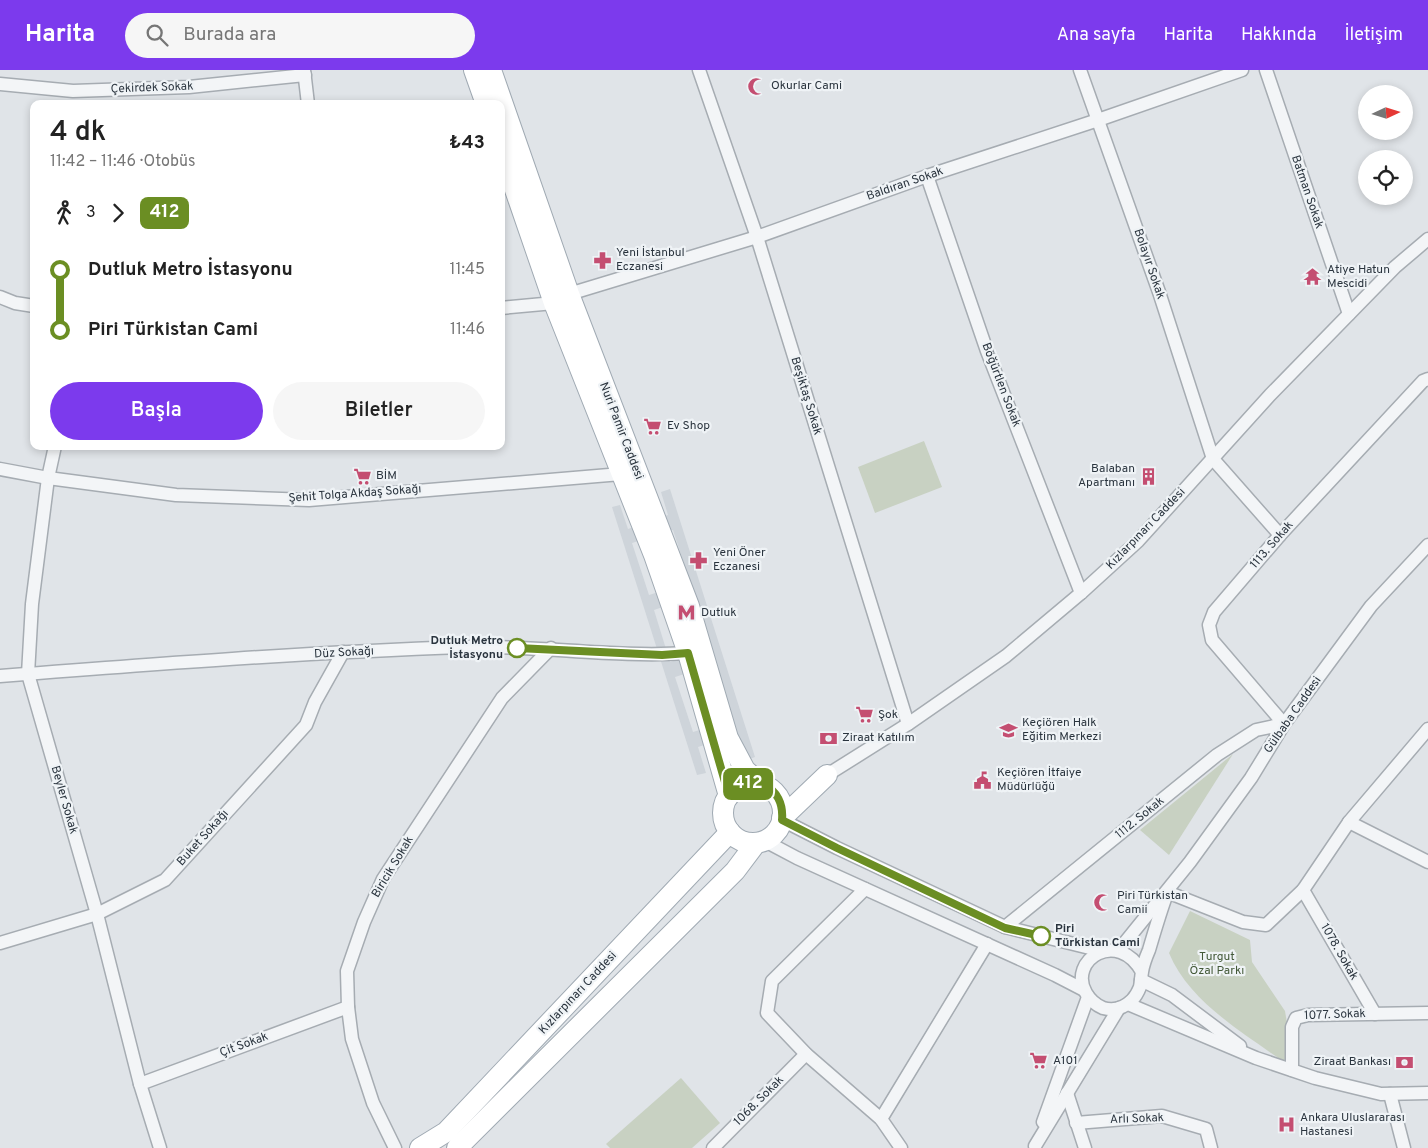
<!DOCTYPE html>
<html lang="tr">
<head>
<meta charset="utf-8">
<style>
  body { margin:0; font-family:Overpass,sans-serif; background:#f6f6f6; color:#222; height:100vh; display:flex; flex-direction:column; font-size:19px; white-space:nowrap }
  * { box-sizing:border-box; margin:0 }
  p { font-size:16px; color:#767676 }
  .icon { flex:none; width:28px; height:28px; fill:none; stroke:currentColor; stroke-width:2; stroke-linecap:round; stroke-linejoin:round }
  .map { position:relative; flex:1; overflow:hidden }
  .sheet { position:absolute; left:30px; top:30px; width:475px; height:350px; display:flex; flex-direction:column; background:#fff; border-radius:10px; box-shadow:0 2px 8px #0003 }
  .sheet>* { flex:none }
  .badge { padding:0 10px; border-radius:8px; font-size:18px; line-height:32px }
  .needle { width:32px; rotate:86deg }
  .fabs { position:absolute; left:1358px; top:15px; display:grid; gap:10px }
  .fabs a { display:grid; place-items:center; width:55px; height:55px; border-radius:50%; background:#fff; box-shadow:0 2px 8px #0003; font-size:25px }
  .map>.badge { position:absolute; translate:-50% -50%; box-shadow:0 0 0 2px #fff }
  .legs { display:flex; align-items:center; gap:8px; height:55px; padding:0 20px; font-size:16px }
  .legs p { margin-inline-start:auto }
  .overview { display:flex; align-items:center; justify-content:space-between; height:85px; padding:0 20px }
  h1 { font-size:28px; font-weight:600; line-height:38px }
  .cta { display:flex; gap:10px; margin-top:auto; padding:10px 20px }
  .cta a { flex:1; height:58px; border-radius:30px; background:#7c3aed; color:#fff; font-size:20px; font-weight:600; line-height:58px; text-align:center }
  .cta a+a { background:#f6f6f6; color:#222 }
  ul { padding:0 20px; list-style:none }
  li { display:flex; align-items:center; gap:18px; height:60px; font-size:19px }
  li i { display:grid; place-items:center; width:8px; height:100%; margin:0 6px; background:currentColor }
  li i::after { content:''; width:12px; height:12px; margin:-6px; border:4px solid; border-radius:50%; background:#fff }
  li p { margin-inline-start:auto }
  li:first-child i { background:linear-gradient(#0000 50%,currentColor 0) }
  li:last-child i { background:linear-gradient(currentColor 50%,#0000 0) }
  header { display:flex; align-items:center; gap:30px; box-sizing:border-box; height:70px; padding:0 25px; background:#7c3aed; color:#fff }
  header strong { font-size:24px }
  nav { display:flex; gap:28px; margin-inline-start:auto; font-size:18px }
  .search { width:350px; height:45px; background:#f6f6f6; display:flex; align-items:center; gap:12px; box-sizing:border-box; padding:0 18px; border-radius:28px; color:#767676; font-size:19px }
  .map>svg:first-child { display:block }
  .built { fill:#ced4da; fill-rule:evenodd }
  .green { fill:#c8d1c2 }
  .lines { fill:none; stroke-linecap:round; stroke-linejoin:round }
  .minor-casing { stroke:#a6acb2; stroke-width:15 }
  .primary-casing { stroke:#a0aab3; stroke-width:22 }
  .minor { stroke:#f3f5f7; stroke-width:12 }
  .primary { stroke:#fff; stroke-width:20 }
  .line-1-casing { stroke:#fff; stroke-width:11 }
  .line-1 { stroke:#6b8e23; stroke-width:8 }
  .stop-1-dot { fill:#fff; stroke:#6b8e23; stroke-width:2.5 }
  .labels { text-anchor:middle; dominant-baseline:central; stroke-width:4.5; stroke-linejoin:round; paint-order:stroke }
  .poi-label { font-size:12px; fill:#2a343e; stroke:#eff3f6; text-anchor:start }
  .street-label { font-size:12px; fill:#2a343e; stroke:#eff3f6 }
  .stop-label { font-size:12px; font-weight:bold; fill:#2a343e; stroke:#eff3f6; text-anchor:end }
  .park-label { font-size:12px; fill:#435938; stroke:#eff3f6 }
</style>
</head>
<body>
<header>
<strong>Harita</strong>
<div class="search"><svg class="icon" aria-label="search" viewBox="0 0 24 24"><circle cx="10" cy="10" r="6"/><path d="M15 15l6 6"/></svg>Burada ara</div>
<nav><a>Ana sayfa</a><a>Harita</a><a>Hakkında</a><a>İletişim</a></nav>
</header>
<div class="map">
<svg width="1428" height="1078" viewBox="0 0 1428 1078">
  <rect width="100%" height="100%" fill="#e0e4e8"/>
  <!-- built -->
  <path class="built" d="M670,419L755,687L747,690L738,665L698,677L706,703L697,705L612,437L620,435L628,459L668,445L661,422ZM673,460L690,512L649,525L632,473ZM695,526L686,587L670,592L654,540ZM716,594L733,650L693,662L675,607Z"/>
  <!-- green -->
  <g class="green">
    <path d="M924,371L942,417L875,443L858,397Z"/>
    <path d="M1233,684L1169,785L1140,760Z"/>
    <path d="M1190,841L1250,870L1252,892L1285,941L1290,971L1285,993C1243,962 1190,933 1169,883Z"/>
    <path d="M681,1008L720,1053L692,1078H610L606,1074Z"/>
  </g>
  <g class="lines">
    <defs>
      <g id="minor">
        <path d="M304,0L308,34"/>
        <path d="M699,0L757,167L908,654"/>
        <path d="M1080,0L1159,222L1213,389L1280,465"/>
        <path d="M1266,0L1349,244"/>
        <path d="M0,14L73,21L189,17L305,5"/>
        <path d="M927,106L987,281L1081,523"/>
        <path d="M569,224L757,167L927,106L1098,50L1242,0"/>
        <path d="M0,227L15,233L34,236"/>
        <path d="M501,238L554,233"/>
        <path d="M55,376L48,408L32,534L28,604L97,844L140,1014L160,1078"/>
        <path d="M0,399L48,408L176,425L309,430L621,404"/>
        <path d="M0,606C155,594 310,582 465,577C539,575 615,588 688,583"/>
        <path d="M827,705L908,654L1006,586L1081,523L1138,471L1270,325L1395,197L1428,169"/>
        <path d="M782,750L837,778L1005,857L1102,881"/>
        <path d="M1349,752L1428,792"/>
        <path d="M765,771L797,788L1055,905L1084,920"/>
        <path d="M865,819L772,911L767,943L806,984L881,1049L901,1078"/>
        <path d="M1303,820L1375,944"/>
        <path d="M1167,822L1243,852L1266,855L1303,820L1349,752L1428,659"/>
        <path d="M1005,857L1217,685L1256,660L1284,654L1212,570L1209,555L1214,542L1280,465L1423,311L1428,309"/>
        <path d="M0,873L97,844L165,810L306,655L315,632L343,582"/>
        <path d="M1118,881L1190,792L1251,708L1284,654L1371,536L1428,475"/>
        <path d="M1142,902C1118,858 1067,890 1086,923C1090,930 1096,935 1103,938C1114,941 1124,938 1132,930C1135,927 1138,922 1140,917C1141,912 1141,907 1142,902C1143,895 1146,887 1149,880C1154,863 1159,846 1165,829"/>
        <path d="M1141,910L1172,925L1240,976"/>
        <path d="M1128,934L1256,988L1315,1008L1381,1024L1428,1023"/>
        <path d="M1292,1000V957L1296,948L1308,945L1428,943"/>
        <path d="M140,1014L348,937"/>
        <path d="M1067,1023L1085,1078"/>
        <path d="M1390,1024L1404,1078"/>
        <path d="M881,1049L987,874"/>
        <path d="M1043,1052L1088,927"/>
        <path d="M1076,1053L1162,1046L1206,1059L1211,1078"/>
        <path d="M1035,1076L1119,938"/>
        <path d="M395,1078L373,1033L352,969L348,937L347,901L364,852L383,809L502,628L551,578"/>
        <path d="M713,1078L806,984"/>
      </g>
      <g id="primary">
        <path d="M474,0L486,34"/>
        <path d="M491,0L569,224L689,536L728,668L745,700L762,715"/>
        <path d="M501,79L554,233L654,485L688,583L729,726"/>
        <circle cx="753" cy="743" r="30"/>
        <path d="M782,748L827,705"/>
        <path d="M420,1078L446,1062L730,762"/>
        <path d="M457,1078L735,801L756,773"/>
      </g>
    </defs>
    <!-- minor casing -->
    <use href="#minor" class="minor-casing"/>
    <!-- primary casing -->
    <use href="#primary" class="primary-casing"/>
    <!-- minor -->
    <use href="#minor" class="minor"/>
    <!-- primary -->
    <use href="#primary" class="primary"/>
  </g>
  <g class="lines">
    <defs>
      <path id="line-1" d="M517,578L662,585L688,583L729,726C753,702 785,716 782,750L837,778L1005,858L1041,866"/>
    </defs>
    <!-- line-1 casing -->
    <use href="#line-1" class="line-1-casing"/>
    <!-- line-1 -->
    <use href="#line-1" class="line-1"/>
  </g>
  <!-- icons -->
  <defs>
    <symbol id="mosque-bare" viewBox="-9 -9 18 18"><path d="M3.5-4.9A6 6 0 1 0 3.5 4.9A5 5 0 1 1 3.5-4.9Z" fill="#c44e71" stroke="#eff3f6" stroke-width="2.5" paint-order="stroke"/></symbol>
    <symbol id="pharmacy-bare" viewBox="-9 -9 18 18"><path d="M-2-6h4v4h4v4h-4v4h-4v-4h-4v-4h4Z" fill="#c44e71" stroke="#eff3f6" stroke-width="2.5" paint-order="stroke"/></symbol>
    <symbol id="temple-bare" viewBox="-9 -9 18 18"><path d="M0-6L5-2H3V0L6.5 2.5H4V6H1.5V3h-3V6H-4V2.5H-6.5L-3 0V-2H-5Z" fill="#c44e71" stroke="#eff3f6" stroke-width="2.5" paint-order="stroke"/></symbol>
    <symbol id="supermarket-bare" viewBox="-9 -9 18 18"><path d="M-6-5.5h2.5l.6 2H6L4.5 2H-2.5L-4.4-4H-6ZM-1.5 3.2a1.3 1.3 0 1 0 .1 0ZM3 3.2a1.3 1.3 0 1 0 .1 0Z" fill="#c44e71" stroke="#eff3f6" stroke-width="2.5" paint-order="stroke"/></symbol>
    <symbol id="building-bare" viewBox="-9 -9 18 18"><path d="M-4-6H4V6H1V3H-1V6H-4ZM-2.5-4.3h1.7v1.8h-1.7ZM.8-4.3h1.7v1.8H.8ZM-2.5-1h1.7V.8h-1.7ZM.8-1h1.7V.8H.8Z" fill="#c44e71" stroke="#eff3f6" stroke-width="2.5" paint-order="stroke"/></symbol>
    <symbol id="metro-bare" viewBox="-9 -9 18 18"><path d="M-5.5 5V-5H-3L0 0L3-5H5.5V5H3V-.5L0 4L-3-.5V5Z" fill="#c44e71" stroke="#eff3f6" stroke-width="2.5" paint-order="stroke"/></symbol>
    <symbol id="school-bare" viewBox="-9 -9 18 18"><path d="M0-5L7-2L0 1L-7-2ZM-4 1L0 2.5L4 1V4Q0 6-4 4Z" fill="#c44e71" stroke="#eff3f6" stroke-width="2.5" paint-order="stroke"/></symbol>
    <symbol id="bank-bare" viewBox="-9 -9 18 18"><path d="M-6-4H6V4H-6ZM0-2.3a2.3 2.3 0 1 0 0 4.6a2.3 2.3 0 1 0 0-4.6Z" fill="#c44e71" stroke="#eff3f6" stroke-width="2.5" paint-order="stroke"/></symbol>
    <symbol id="civic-bare" viewBox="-9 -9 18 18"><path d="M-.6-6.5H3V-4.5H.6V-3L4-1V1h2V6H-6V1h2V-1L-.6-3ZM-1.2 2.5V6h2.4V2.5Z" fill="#c44e71" stroke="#eff3f6" stroke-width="2.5" paint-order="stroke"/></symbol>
    <symbol id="hospital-bare" viewBox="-9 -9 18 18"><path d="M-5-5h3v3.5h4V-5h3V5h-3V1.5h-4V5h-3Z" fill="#c44e71" stroke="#eff3f6" stroke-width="2.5" paint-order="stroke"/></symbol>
  </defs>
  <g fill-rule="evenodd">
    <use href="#mosque-bare" x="744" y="4" width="25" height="25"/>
    <use href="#pharmacy-bare" x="590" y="178" width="25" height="25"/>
    <use href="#temple-bare" x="1300" y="194" width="25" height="25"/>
    <use href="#supermarket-bare" x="640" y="344" width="25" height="25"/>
    <use href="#supermarket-bare" x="350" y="394" width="25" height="25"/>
    <use href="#building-bare" x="1136" y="394" width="25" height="25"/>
    <use href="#pharmacy-bare" x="686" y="478" width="25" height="25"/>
    <use href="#metro-bare" x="674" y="530" width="25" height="25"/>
    <use href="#supermarket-bare" x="852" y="632" width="25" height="25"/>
    <use href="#school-bare" x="996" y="648" width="25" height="25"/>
    <use href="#bank-bare" x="816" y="656" width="25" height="25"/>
    <use href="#civic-bare" x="970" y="698" width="25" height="25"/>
    <use href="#mosque-bare" x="1090" y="820" width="25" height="25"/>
    <use href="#supermarket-bare" x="1026" y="978" width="25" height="25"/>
    <use href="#bank-bare" x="1392" y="980" width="25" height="25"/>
    <use href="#hospital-bare" x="1274" y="1042" width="25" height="25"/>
  </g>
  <!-- markers -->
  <g class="stop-1-dot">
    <circle cx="517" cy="578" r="9"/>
    <circle cx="1041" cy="866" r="9"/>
  </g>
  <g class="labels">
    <!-- poi labels -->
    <g class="poi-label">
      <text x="771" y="16">Okurlar Cami</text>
      <text x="616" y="183">Yeni İstanbul<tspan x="616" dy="14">Eczanesi</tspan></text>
      <text x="1327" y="200">Atiye Hatun<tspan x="1327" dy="14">Mescidi</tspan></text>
      <text x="667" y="356">Ev Shop</text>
      <text x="1135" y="399" text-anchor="end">Balaban<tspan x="1135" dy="14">Apartmanı</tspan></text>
      <text x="376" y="406">BİM</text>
      <text x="713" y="483">Yeni Öner<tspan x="713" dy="14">Eczanesi</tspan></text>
      <text x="701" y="543">Dutluk</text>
      <text x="878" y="645">Şok</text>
      <text x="1022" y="653">Keçiören Halk<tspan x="1022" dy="14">Eğitim Merkezi</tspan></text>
      <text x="842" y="668">Ziraat Katılım</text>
      <text x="997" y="703">Keçiören İtfaiye<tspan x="997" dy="14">Müdürlüğü</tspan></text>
      <text x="1117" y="826">Piri Türkistan<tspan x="1117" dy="14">Camii</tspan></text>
      <text x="1053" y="991">A101</text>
      <text x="1391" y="992" text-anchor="end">Ziraat Bankası</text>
      <text x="1300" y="1048">Ankara Uluslararası<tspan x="1300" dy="14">Hastanesi</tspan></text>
    </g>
    <!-- street labels -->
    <g class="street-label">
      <text transform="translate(152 18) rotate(-2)">Çekirdek Sokak</text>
      <text transform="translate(905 114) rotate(-19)">Baldıran Sokak</text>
      <text transform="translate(1307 122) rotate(71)">Batman Sokak</text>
      <text transform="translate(1149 194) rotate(71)">Bolayır Sokak</text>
      <text transform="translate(1001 315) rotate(69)">Böğürtlen Sokak</text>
      <text transform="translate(806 326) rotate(73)">Beşiktaş Sokak</text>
      <text transform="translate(621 361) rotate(69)">Nuri Pamir Caddesi</text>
      <text transform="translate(355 424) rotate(-4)">Şehit Tolga Akdaş Sokağı</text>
      <text transform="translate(1146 459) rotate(-46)">Kızlarpınarı Caddesi</text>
      <text transform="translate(1272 475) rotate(-49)">1113. Sokak</text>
      <text transform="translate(344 583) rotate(-3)">Düz Sokağı</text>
      <text transform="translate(1293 645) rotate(-55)">Gülbaba Caddesi</text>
      <text transform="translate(64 730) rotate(74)">Beyler Sokak</text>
      <text transform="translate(1140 748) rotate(-39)">1112. Sokak</text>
      <text transform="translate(203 768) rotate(-48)">Buket Sokağı</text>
      <text transform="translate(393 797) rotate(-59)">Biricik Sokak</text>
      <text transform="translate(1339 882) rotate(60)">1078. Sokak</text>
      <text transform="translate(578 923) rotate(-47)">Kızlarpınarı Caddesi</text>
      <text transform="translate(1335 945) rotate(-2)">1077. Sokak</text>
      <text transform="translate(244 975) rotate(-20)">Çit Sokak</text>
      <text transform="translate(759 1031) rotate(-45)">1068. Sokak</text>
      <text transform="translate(1137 1049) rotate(-2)">Arlı Sokak</text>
    </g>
    <!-- stop labels -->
    <g class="stop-label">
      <text x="503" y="571">Dutluk Metro<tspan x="503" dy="14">İstasyonu</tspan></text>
      <text x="1055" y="859" text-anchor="start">Piri<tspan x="1055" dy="14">Türkistan Cami</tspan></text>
    </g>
    <!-- park labels -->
    <g class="park-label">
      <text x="1217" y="887">Turgut<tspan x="1217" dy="14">Özal Parkı</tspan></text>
    </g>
  </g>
</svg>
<div class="fabs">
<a><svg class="needle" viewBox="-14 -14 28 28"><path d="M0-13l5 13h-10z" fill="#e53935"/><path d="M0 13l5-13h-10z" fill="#767676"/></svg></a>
<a><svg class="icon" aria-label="locate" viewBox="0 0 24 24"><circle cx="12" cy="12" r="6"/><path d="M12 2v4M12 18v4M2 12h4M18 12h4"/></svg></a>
</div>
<b class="badge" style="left:748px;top:714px;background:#6b8e23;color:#fff">412</b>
<section class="sheet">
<div class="overview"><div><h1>4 dk</h1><p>11:42 – 11:46 · Otobüs</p></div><b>₺43</b></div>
<div class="legs"><svg class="icon" aria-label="walk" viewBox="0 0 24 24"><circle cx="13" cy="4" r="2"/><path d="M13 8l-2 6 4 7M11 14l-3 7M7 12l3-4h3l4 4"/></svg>3<svg class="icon" aria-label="forward" viewBox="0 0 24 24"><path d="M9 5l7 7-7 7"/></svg><b class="badge" style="background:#6b8e23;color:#fff">412</b></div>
<ul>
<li><i style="color:#6b8e23"></i><b>Dutluk Metro İstasyonu</b><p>11:45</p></li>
<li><i style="color:#6b8e23"></i><b>Piri Türkistan Cami</b><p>11:46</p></li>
</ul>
<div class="cta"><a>Başla</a><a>Biletler</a></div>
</section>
</div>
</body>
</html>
